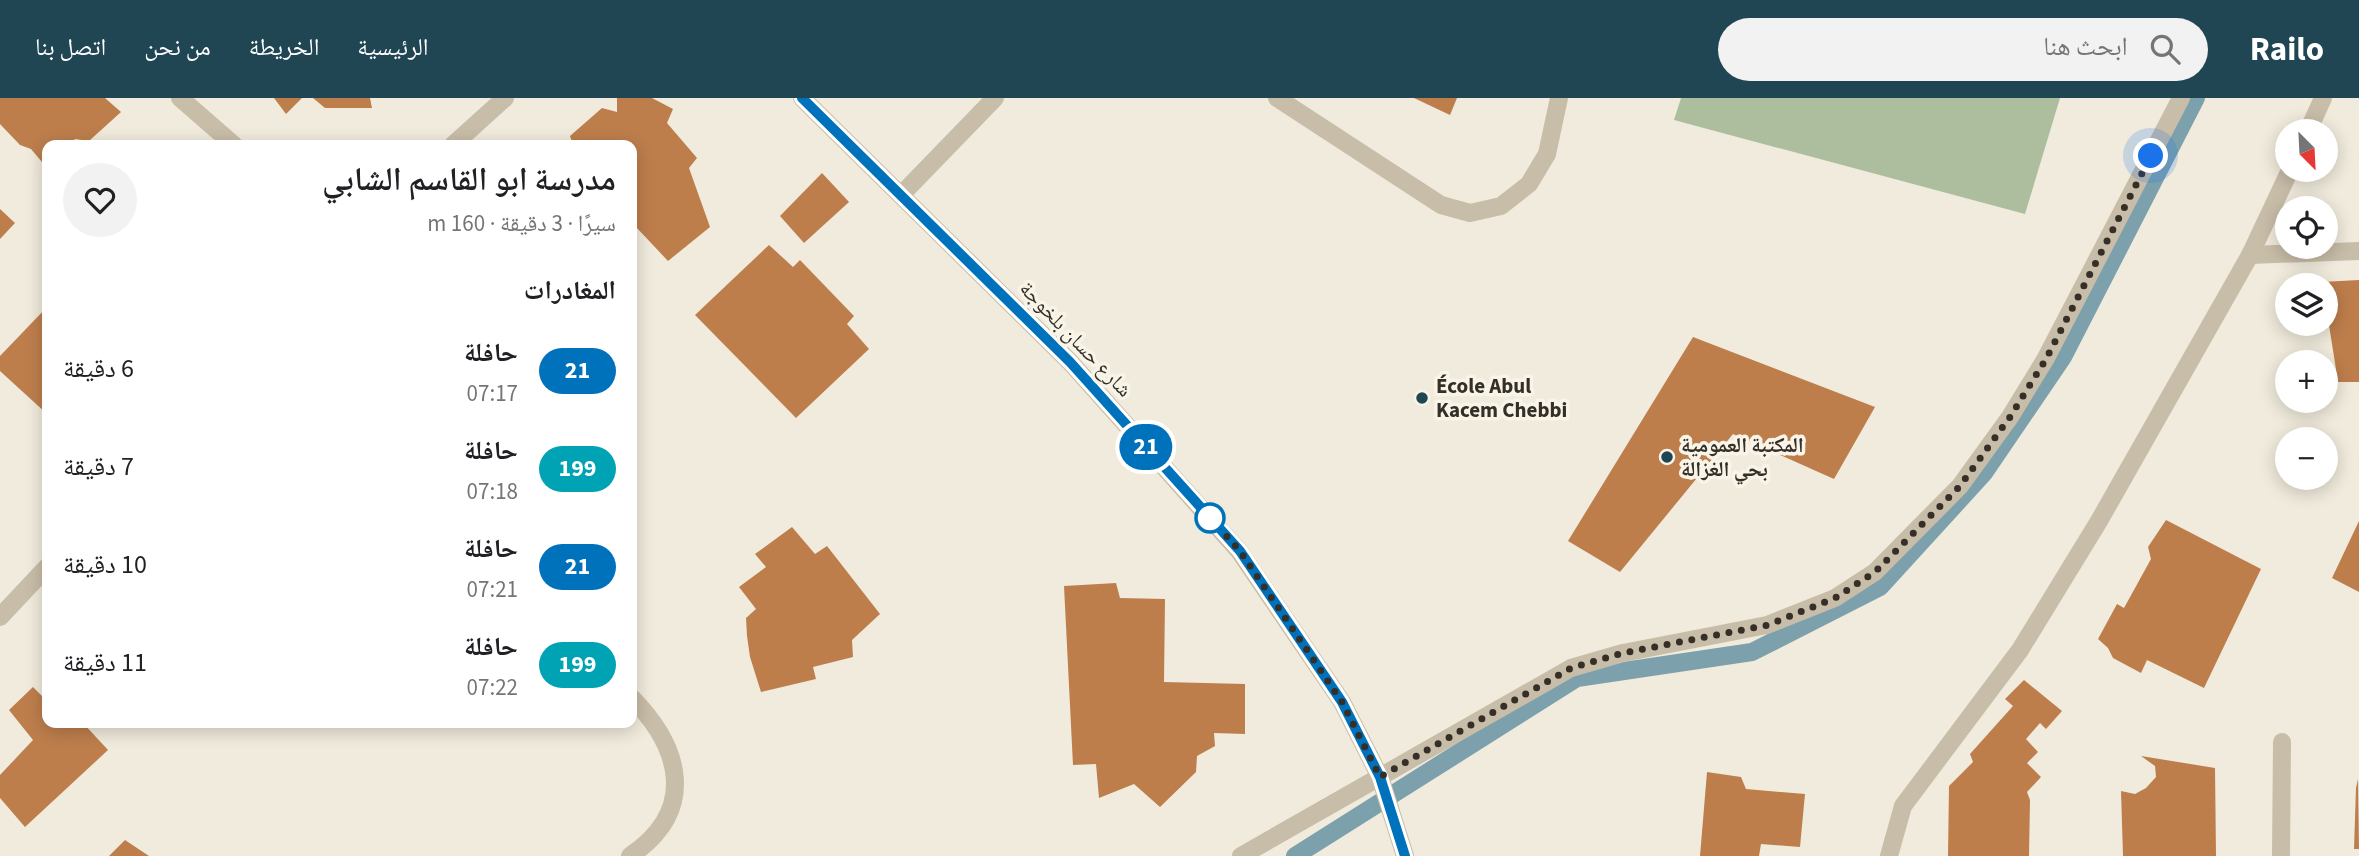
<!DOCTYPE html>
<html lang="ar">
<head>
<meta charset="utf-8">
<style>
  body { margin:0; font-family:"Source Sans 3","Noto Naskh Arabic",sans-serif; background:#f2f2f2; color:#202124; direction:rtl; height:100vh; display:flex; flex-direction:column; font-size:26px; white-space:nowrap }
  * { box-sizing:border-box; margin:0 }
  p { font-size:23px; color:#757577 }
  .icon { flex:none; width:38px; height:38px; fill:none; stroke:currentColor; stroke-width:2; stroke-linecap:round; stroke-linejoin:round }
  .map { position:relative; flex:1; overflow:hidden; direction:ltr }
  .drawer { position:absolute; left:42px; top:42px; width:595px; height:588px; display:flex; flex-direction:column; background:#fff; border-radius:14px; box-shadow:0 4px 18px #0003; direction:rtl }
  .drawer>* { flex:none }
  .badge { padding:0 14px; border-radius:23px; font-size:24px; line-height:46px }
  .needle { width:46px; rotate:156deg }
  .controls { position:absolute; left:2275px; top:21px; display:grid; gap:14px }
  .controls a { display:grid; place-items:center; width:63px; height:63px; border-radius:50%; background:#fff; box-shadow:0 4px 18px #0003; font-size:35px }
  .you { position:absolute; width:35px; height:35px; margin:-18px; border:5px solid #fff; border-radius:50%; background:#1a73e8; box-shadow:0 0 0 10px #1a73e833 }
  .map>.badge { position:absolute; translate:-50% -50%; box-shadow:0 0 0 4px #fff }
  h2 { padding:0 21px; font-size:26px; line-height:63px }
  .round { display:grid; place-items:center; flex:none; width:74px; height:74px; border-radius:37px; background:#f2f2f2 }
  .overview { display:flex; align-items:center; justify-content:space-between; height:119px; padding:0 21px }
  h1 { font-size:33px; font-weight:600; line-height:52px }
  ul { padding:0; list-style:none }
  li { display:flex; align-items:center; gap:21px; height:98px; padding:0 21px }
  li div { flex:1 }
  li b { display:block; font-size:26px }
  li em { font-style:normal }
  li .badge { min-width:77px; font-weight:700; text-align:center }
  header { display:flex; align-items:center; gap:42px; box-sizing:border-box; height:98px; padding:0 35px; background:#204654; color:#fff }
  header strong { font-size:33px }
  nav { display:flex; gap:38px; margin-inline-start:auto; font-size:24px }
  .search { width:490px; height:63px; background:#f2f2f2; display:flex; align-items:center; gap:18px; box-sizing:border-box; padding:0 24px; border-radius:38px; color:#757577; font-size:26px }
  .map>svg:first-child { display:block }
  .green { fill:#acbe9d }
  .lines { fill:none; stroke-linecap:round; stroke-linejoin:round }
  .stream { stroke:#7ca0ac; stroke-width:18 }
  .building { fill:#be7e4c }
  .street { stroke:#c8bda8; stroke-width:18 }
  .line-casing { stroke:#fff; stroke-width:16 }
  .line { stroke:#0072bc; stroke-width:10 }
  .walk { stroke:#352f28; stroke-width:7; stroke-dasharray:0 12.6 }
  .poi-dot { fill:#204654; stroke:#f8f4e8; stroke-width:2.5 }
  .stop-dot { fill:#fff; stroke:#0072bc; stroke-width:3.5 }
  .labels { text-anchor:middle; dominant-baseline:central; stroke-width:7; stroke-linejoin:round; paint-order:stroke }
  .street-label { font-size:21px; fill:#352f28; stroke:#f8f4e8 }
  .poi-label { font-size:21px; font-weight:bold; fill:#352f28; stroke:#f8f4e8; text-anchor:start }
</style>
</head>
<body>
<header>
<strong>Railo</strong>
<div class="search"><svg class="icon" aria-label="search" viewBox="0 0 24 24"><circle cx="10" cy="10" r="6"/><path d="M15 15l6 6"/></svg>ابحث هنا</div>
<nav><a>الرئيسية</a><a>الخريطة</a><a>من نحن</a><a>اتصل بنا</a></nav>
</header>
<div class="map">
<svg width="2359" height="758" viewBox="0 0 2359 758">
  <rect width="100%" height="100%" fill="#f0ebdc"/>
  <!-- green -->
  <path class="green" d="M1681,0H2060L2025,116L1674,22Z"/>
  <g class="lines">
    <!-- stream -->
    <path class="stream" d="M1295,758L1577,580L1752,554L1880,489L1984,375L2063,259L2196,0"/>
  </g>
  <!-- building -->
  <g class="building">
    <path d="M0,0H105L121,14L89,43L75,41L70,47H47V70L31,51L20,47L0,26Z"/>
    <path d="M274,0H302L286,16Z"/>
    <path d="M313,0H370L372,10H325Z"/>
    <path d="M617,0H652L673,11L667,25L697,60L689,70L710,129L668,163L636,129L632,132V47H573L570,38L602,10L617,14Z"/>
    <path d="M1414,0H1457L1450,17Z"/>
    <path d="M822,75L849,104L804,145L780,118Z"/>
    <path d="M0,111L15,125L0,141Z"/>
    <path d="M769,147L793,169L800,162L854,218L847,226L869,251L796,320L695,217Z"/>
    <path d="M2359,182V284H2338L2326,208V187H2323L2322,184Z"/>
    <path d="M47,209V316L0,273V258Z"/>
    <path d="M1693,239L1875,309L1834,381L1733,336L1620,474L1568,443Z"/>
    <path d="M2166,422L2261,471L2204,590L2147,562L2141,575L2113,560L2108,550L2098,541L2117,506L2124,510L2151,461L2148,449Z"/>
    <path d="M2359,423V494L2332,480Z"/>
    <path d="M792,429L815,456L827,448L880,516L852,542L853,559L813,569L816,581L761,594L750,559L747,538L746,520L756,511L739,489L766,469L755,456Z"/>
    <path d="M1116,485L1120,500L1165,501L1164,584L1245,586V636L1214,635L1215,648L1197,658L1196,674L1160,709L1134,686L1099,700L1096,666L1073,667L1064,488Z"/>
    <path d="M2024,582L2062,613L2046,631L2040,625L2026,641L2038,654L2027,665L2041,679L2027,694L2030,702L2029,758H1948L1949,688L1973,664L1970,656L2013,608L2005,601Z"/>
    <path d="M33,589L44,600L47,597V625H83L108,652L25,729L0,700V677L33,642L9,612Z"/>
    <path d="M2141,658L2215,670L2216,758H2123L2121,693L2135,696L2146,690L2156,679L2155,668Z"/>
    <path d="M1707,674L1741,679L1746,691L1805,696L1800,749L1761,746L1759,758H1700Z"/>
    <path d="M2358,681L2359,751H2354L2356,690Z"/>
    <path d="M125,742L149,758H109Z"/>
  </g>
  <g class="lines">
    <!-- street -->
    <g class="street">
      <path d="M180,0L234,47"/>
      <path d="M802,0L1070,264L1239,453L1342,604L1380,679L1405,758"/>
      <path d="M1277,0L1441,107L1470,115L1501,108L1529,86L1547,56L1559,0"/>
      <path d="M2308,33L2323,0"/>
      <path d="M453,47L505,0"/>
      <path d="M902,96L995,0"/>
      <path d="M2250,157L2359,153"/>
      <path d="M0,519L47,469"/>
      <path d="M630,758C697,713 682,651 632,600"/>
      <path d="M1241,758L1571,570L1623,555L1767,527L1835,500L1875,474L1960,388L2010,319L2046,260L2181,0"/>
      <path d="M1889,758L1903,708L2020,552L2099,423L2250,157L2290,72"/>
      <path d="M2281,758L2282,644"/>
    </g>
  </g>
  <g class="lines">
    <defs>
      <path id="line" d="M802,0L1070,264L1240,453L1342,604L1380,679L1405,758"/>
    </defs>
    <!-- line casing -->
    <use href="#line" class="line-casing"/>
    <!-- line -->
    <use href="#line" class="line"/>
    <!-- walk -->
    <path class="walk" d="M1210,420L1206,415L1240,453L1342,604L1380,679L1571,570L1623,555L1768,527L1835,500L1875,474L1960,388L2010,319L2046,261L2151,58"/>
  </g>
  <!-- markers -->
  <g class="poi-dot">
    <circle cx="1422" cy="300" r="7"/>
    <circle cx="1667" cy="359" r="7"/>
  </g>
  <circle class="stop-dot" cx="1210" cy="420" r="14"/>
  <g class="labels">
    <!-- street labels -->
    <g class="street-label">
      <text transform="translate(1076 241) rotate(46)">شارع حسان بلخوجة</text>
    </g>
    <!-- poi labels -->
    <g class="poi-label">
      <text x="1436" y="288">École Abul<tspan x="1436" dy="24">Kacem Chebbi</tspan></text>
      <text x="1681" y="347">المكتبة العمومية<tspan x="1681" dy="24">بحي الغزالة</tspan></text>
    </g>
  </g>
</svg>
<div class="controls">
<a><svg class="needle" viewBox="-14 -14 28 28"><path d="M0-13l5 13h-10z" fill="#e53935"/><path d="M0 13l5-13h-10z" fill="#757577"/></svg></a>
<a><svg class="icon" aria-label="locate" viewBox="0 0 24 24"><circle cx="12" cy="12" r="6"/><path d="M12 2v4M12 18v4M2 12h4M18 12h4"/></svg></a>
<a><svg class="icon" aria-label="layers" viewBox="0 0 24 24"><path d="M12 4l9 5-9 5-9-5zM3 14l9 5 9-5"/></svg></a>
<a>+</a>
<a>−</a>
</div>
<div class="you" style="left:2151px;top:58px"></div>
<b class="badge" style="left:1146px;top:349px;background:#0072bc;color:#fff">21</b>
<section class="drawer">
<div class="overview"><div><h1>مدرسة ابو القاسم الشابي</h1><p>سيرًا · 3 دقيقة · 160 m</p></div><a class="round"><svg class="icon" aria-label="heart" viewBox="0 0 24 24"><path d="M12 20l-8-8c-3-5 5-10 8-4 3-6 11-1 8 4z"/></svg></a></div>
<h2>المغادرات</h2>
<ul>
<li><span class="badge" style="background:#0072bc;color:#fff">21</span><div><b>حافلة</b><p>07:17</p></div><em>6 دقيقة</em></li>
<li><span class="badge" style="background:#00a3b4;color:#fff">199</span><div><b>حافلة</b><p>07:18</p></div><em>7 دقيقة</em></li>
<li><span class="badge" style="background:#0072bc;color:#fff">21</span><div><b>حافلة</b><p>07:21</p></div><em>10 دقيقة</em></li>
<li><span class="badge" style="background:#00a3b4;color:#fff">199</span><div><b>حافلة</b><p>07:22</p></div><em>11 دقيقة</em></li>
</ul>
</section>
</div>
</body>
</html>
